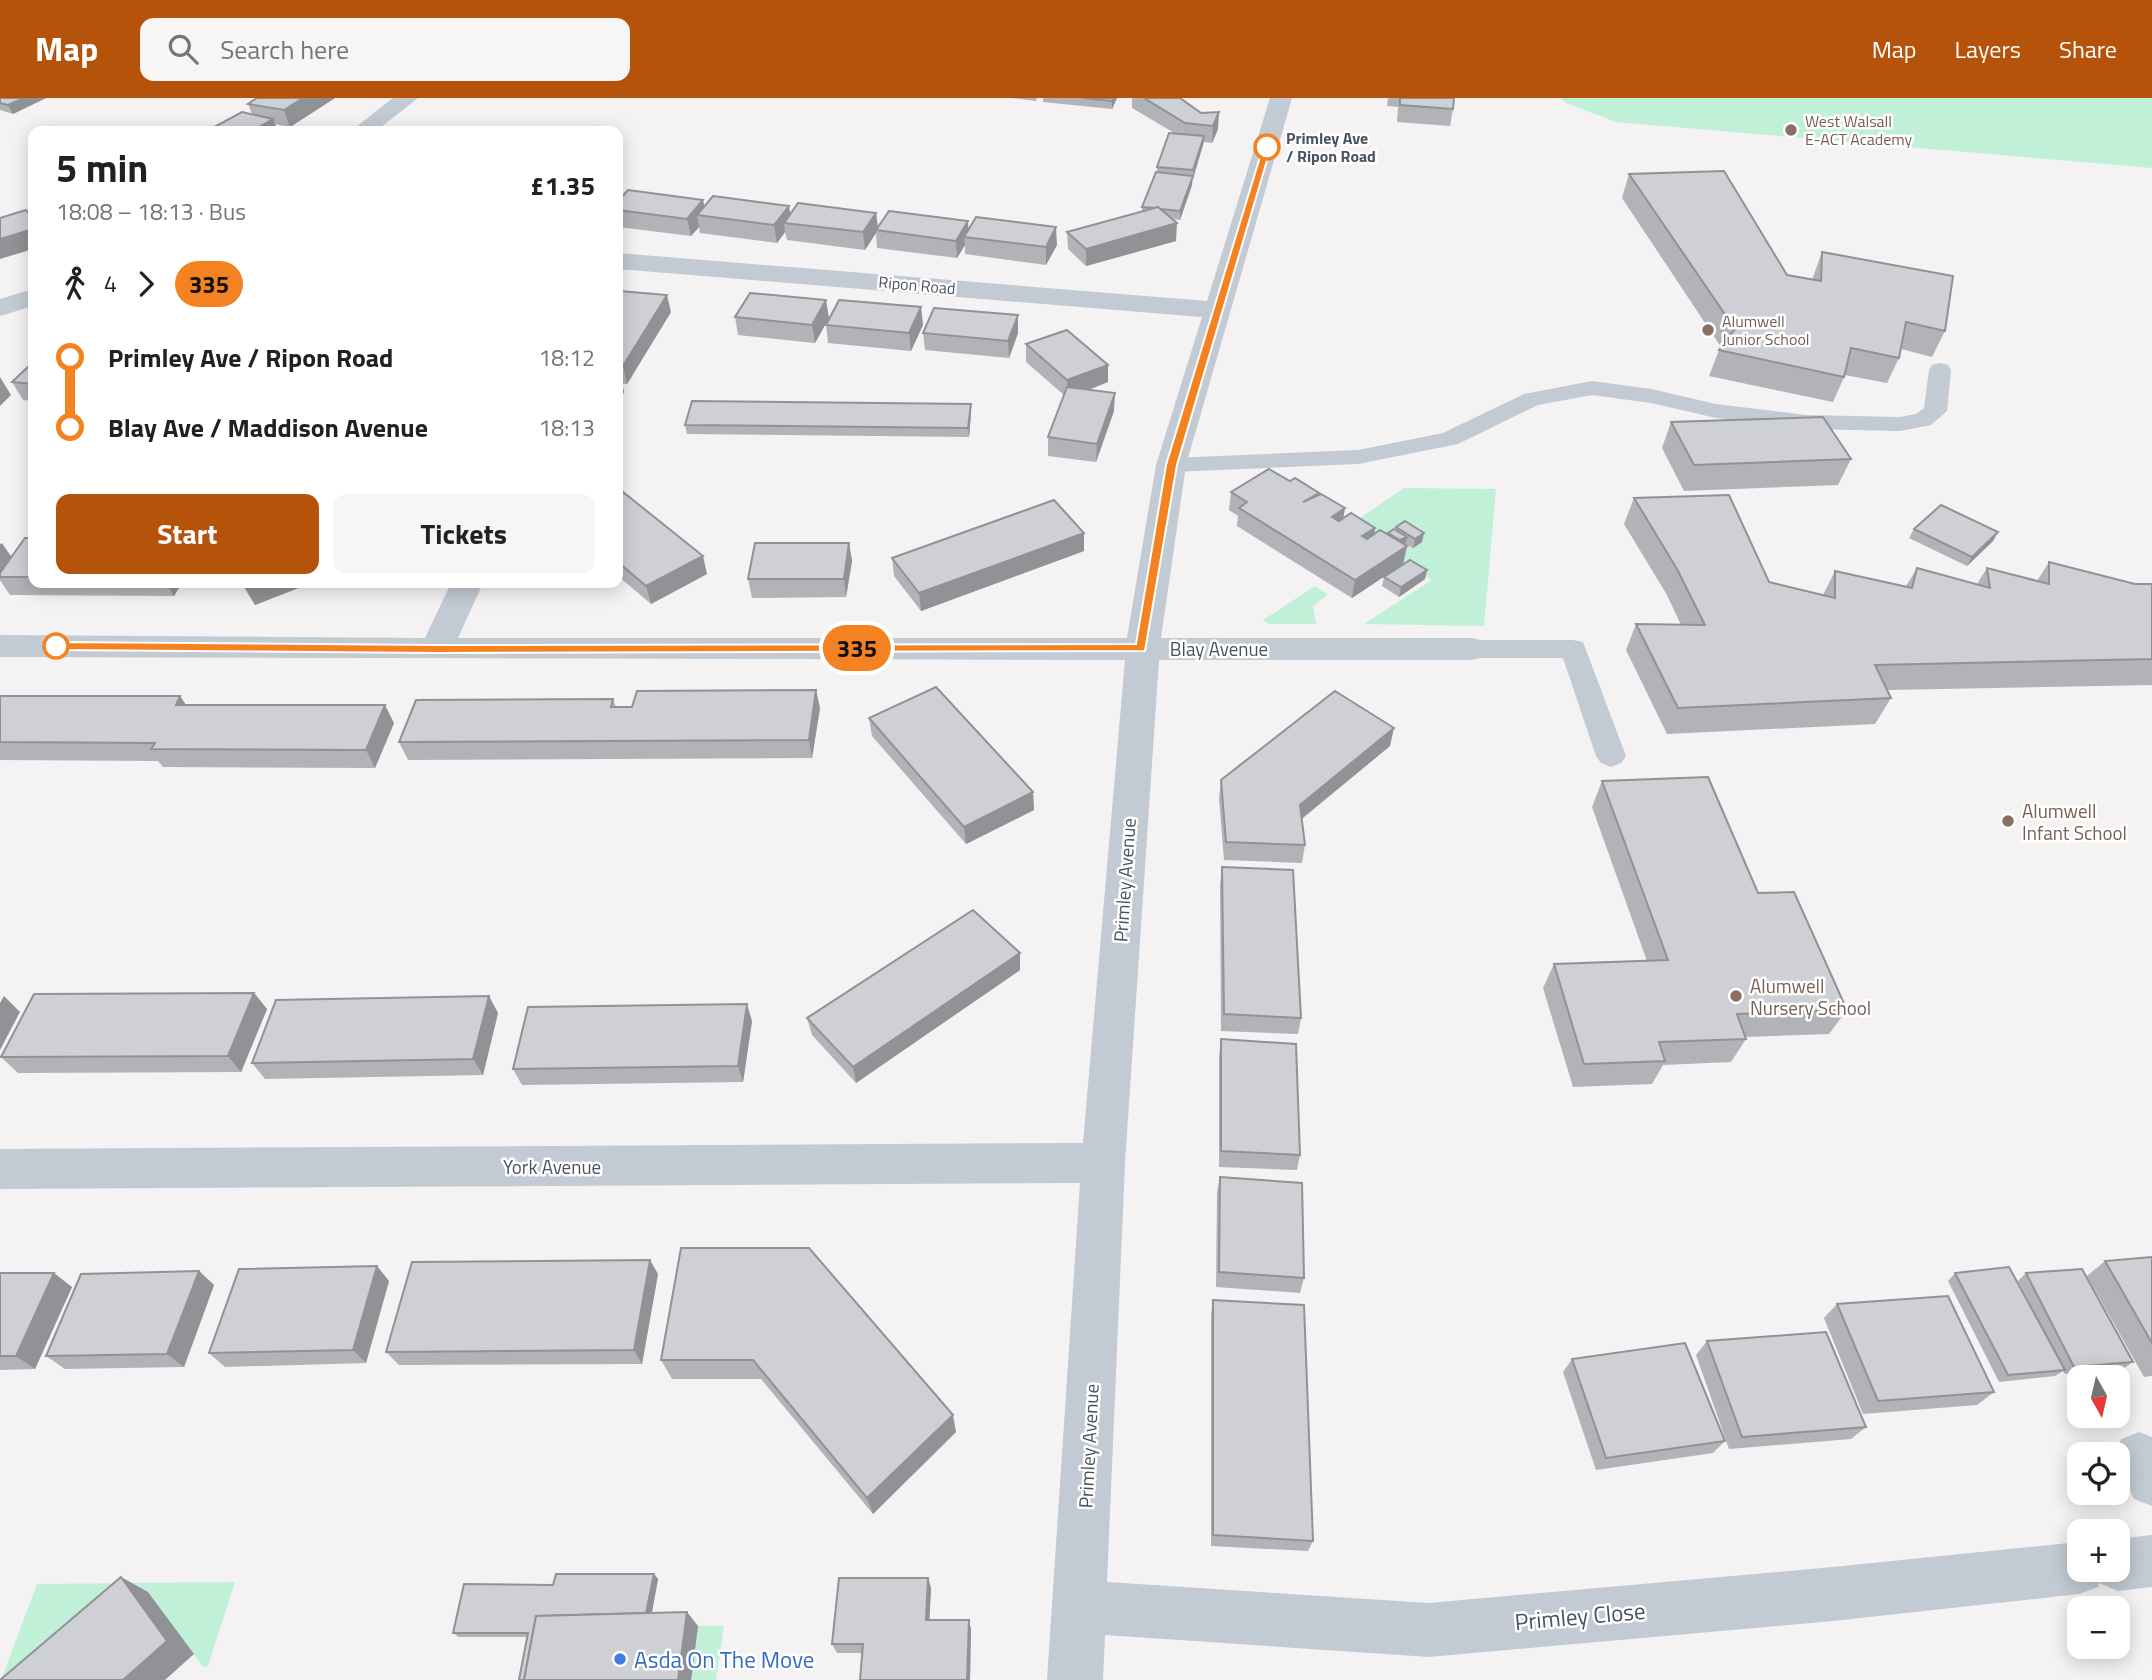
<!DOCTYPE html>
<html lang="en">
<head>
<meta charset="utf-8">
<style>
  body { margin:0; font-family:"Titillium Web",sans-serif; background:#f6f6f6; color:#202124; height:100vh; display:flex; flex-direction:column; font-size:26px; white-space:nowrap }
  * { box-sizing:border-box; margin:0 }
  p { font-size:23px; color:#757577 }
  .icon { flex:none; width:38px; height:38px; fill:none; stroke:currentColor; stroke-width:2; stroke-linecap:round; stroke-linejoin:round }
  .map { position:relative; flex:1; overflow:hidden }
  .side { position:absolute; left:28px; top:28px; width:595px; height:462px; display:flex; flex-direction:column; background:#fff; border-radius:14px; box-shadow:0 4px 18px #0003 }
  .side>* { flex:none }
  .badge { padding:0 14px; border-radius:23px; font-size:24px; line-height:46px }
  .needle { width:46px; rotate:172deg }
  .controls { position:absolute; left:2067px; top:1267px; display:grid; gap:14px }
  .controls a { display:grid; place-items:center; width:63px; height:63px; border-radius:14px; background:#fff; box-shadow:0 4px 18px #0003; font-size:35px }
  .map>.badge { position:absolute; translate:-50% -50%; box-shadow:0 0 0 4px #fff }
  .legs { display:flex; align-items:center; gap:10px; height:77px; padding:0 28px; font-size:23px }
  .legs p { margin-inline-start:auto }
  .head { display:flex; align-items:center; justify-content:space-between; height:119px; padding:0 28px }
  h1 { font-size:38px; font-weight:700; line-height:52px }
  .action { display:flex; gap:14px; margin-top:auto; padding:14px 28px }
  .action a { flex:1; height:80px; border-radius:14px; background:#b45309; color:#fff; font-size:28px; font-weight:700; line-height:80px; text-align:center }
  .action a+a { background:#f6f6f6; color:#202124 }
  ul { padding:0 28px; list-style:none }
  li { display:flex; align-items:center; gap:24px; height:70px; font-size:26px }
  li i { display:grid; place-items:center; width:10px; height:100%; margin:0 9px; background:currentColor }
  li i::after { content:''; width:18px; height:18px; margin:-9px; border:5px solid; border-radius:50%; background:#fff }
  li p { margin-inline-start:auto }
  li:first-child i { background:linear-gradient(#0000 50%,currentColor 0) }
  li:last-child i { background:linear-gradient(currentColor 50%,#0000 0) }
  header { display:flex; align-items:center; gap:42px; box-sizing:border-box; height:98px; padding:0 35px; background:#b45309; color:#fff }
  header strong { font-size:33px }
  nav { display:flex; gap:38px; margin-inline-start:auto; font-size:24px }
  .search { width:490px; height:63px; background:#f6f6f6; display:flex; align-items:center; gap:18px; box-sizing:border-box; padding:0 24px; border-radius:14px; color:#757577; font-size:26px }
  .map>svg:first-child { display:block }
  .green { fill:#c0f1d8 }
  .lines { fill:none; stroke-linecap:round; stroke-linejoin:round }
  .service { fill:#c2cad3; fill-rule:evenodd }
  .minor { fill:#c2cad3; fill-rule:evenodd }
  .wall { fill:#b1b3b8 }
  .shaded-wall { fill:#909296 }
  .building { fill:#ced0d6; stroke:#909296; stroke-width:2 }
  .line-1 { fill:#f58220; stroke:#fff; stroke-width:2 }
  .education-dot { fill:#8d6e63; stroke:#fff; stroke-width:2.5 }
  .stop-1-dot { fill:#fff; stroke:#f58220; stroke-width:3.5 }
  .shop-dot { fill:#3f7fe0; stroke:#fff; stroke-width:2.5 }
  .labels { text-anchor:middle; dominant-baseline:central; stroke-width:5; stroke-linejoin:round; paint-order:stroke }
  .far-education-label { font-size:16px; fill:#785e54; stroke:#fff; text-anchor:start }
  .far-stop-label { font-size:16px; font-weight:bold; fill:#495360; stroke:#fff; text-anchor:start }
  .far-street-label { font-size:16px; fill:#495360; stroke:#fff }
  .street-label { font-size:19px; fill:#495360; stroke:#fff }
  .education-label { font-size:19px; fill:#785e54; stroke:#fff; text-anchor:start }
  .near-street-label { font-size:23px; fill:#495360; stroke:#fff }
  .near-shop-label { font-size:23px; fill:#366cbe; stroke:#fff; text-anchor:start }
</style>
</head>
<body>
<header>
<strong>Map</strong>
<div class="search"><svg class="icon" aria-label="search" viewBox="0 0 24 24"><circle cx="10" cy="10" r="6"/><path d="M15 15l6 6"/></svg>Search here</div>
<nav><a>Map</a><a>Layers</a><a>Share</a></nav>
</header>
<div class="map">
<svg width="2152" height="1582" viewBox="0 0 2152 1582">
  <rect width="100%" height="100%" fill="#f4f2f2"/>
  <!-- green -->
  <g class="green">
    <path d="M1560,0H2152V70L1616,24L1566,5Z"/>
    <path d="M1404,390L1496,391L1484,528L1364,526L1432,482L1347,429Z"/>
    <path d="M1315,488L1328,496L1313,508L1316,526H1268L1263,522Z"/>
    <path d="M235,1484L208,1568L203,1569L148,1494L1,1582L37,1486Z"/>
    <path d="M698,1528H724L716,1582H691Z"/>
  </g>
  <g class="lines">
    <!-- service -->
    <g class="service">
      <path d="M1940,265L1948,267L1951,272L1947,313L1931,327L1900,333L1806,331L1716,320L1651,305L1592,297L1538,307L1458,346L1358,366L1171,374L1162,372L1159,367L1162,362L1171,360L1358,352L1443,335L1524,296L1592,283L1651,291L1716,306L1806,317L1900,319L1916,316L1924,310L1929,272L1932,267Z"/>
      <path d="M1472,542H1573L1583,544L1626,658L1621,665L1611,669L1601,665L1596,658L1563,560H1472L1462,558L1458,551L1462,544Z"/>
    </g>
    <!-- minor -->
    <g class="minor">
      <path d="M393,0H418L376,33H351Z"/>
      <path d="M1270,0H1292L1186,367L1161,540H1472L1484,543L1489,551L1484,559L1472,562H1159L1125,1065L1107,1484L1429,1505L1833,1469L2079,1444V1472H2118V1441L2152,1437V1489L2118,1493L2099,1485L2098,1489L2079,1496L1833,1523L1429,1559L1105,1537L1103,1582H1047L1080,1085L0,1091V1051L1083,1045L1125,562L0,559V537L425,540L451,485H483L458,540H1127L1156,367L1202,219L618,171V155L1207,203Z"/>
      <path d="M33,191V208L0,218V201Z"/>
      <path d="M2139,1334L2152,1339V1408L2134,1401L2118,1368V1356H2115L2121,1341Z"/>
    </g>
  </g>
  <!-- wall -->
  <g class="wall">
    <path d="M0,0H46L13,16L0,12Z"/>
    <path d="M335,0L290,29L275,26L278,33H207L252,16L248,6Z"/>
    <path d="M1011,0H1037L1036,3Z"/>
    <path d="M1043,0H1117L1112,11L1043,4Z"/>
    <path d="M1132,0H1180L1218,31L1212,45L1204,44L1192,81V87L1180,122L1172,121L1176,143L1086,168L1068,151L1067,134L1142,113V109L1157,74V69L1176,36L1132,10Z"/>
    <path d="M1388,0H1454L1453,11L1450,28L1397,24L1398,9L1387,8Z"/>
    <path d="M1629,76L1787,177L1812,182L1822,154L1945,233L1932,259L1901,251L1899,260L1887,285L1845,277L1833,304L1709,278L1719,252L1721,249L1622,100Z"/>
    <path d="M618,103L705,108L790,116L876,115L878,129L968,132L1057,147L1046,167L965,156V147L957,160L877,150L876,135L865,152L787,142L785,134L777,145L700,135L699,129L691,138L618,129Z"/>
    <path d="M618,197L671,214L627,286H622L624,294L618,306Z"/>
    <path d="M921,209L923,227L911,253L828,245L826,227Z"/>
    <path d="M1018,217V235L1009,260L925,252L923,235Z"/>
    <path d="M735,219L829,220L815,245L738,237Z"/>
    <path d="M1026,246L1108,284L1088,292L1114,313L1096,364L1048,358V339L1064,297L1026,264Z"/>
    <path d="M33,264V303L23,302L12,284Z"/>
    <path d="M971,306V316L969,339L687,336L685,327Z"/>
    <path d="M1671,324L1851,361L1838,387L1684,393L1662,350Z"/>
    <path d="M1290,383L1319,395V397L1344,420L1375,430L1374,437H1387L1388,435L1395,431L1396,429L1422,444L1413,450L1405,446L1407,448L1403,466L1352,500L1237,428L1238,418L1229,412L1231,394Z"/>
    <path d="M618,390L707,476L651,506L618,478Z"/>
    <path d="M1634,400L1769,484L1823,497L1835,473L1906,488L1917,470L1977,486L1987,470L2037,483L2049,464L2135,486H2152V587L1887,592L1891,600L1875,626L1667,636L1626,552L1636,526L1681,527L1667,497L1624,426Z"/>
    <path d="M1914,431L1998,434L1993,443L1967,468L1909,440Z"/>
    <path d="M33,440V485H182L174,498L10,497L0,482V445L12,459Z"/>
    <path d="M849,445L852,463L846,499L752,500L748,481Z"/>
    <path d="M1084,453L921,513L894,478L892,460Z"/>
    <path d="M1384,479L1425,481L1399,499L1382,488Z"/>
    <path d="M241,485H311L255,507Z"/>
    <path d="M0,598H180L185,607L394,625L375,670L163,669L158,663L0,662Z"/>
    <path d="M613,601L616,609L820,610L812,660L408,662L399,644Z"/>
    <path d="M869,620L1033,694L1034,712L966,746L872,638Z"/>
    <path d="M1390,648L1302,721L1305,747L1302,765L1224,762L1219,700L1221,682Z"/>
    <path d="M1602,683L1758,795L1847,912L1829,936L1745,939L1746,941L1731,964L1663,967L1652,986L1573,989L1543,890L1554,866L1647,863L1592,709Z"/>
    <path d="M1222,769L1301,920L1298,936L1221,933L1220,787Z"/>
    <path d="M1020,872L856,985L812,937L807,920Z"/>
    <path d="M254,895L267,911L241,974L18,975L1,959Z"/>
    <path d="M498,915L483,977L265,981L252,965Z"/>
    <path d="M752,923L743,984L522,987L513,971Z"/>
    <path d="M1221,941L1300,1057L1297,1072L1219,1069V958Z"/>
    <path d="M1220,1079L1304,1180L1300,1195L1216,1189L1217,1094Z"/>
    <path d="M681,1150L956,1334L873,1416L761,1281H672L661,1262Z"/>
    <path d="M2152,1159V1278L2144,1279L2087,1178L2105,1163Z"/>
    <path d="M199,1173L214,1187L184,1269L65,1271L46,1258Z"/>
    <path d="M0,1175L72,1189L35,1271L0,1272Z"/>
    <path d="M1955,1175L2033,1213L2018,1183L2026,1175L2133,1264L2123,1271L2065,1276L2063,1273L2055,1278L1999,1284L1948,1183Z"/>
    <path d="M658,1176L642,1266L399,1267L386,1254Z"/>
    <path d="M389,1183L366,1265L225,1269L209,1255Z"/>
    <path d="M1213,1202L1313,1443L1308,1453L1211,1448V1216Z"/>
    <path d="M1837,1206L1994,1294L1977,1307L1863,1316L1824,1220Z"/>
    <path d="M1707,1243L1866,1329L1851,1341L1729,1351L1696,1257Z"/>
    <path d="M1572,1261L1725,1343L1713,1355L1596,1372L1563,1274Z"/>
    <path d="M654,1476L658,1481L652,1515L698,1528L691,1582H519L527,1539H459L453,1535L553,1487Z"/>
    <path d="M928,1480L931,1490L929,1522H969L971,1531L970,1582H860L862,1555H837L832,1546Z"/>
  </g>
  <!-- shaded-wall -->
  <g class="shaded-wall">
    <path d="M24,0H46L13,16L8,7Z"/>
    <path d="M303,0H335L290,29L284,12Z"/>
    <path d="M1113,0H1117L1112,11V3Z"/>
    <path d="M1219,14L1218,31L1212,45L1213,28Z"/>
    <path d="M273,21L278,33H252Z"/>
    <path d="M1204,38L1203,47L1193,81V72Z"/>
    <path d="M1193,78L1192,87L1180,122V113Z"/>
    <path d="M703,102L707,119L697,117L699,129L691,138L687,121Z"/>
    <path d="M789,108L792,125H784L785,134L777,145L774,127Z"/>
    <path d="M876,115L878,132H876V135L865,152L863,134Z"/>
    <path d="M968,123L969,140L964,139L965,147L957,160L956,143Z"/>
    <path d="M1177,125L1176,143L1086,168V151Z"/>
    <path d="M1056,129L1057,147L1046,167V149Z"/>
    <path d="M33,131V151L0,161V141Z"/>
    <path d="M667,197L671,214L627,286L623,268Z"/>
    <path d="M826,202L829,220L815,245L812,227Z"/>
    <path d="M921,209L923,227L911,253L909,235Z"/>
    <path d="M1018,217V235L1009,260L1008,243Z"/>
    <path d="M1108,267V284L1067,300V282Z"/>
    <path d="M620,277L624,294L618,306V280Z"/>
    <path d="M0,279L11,297L0,308Z"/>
    <path d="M1115,295L1114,313L1096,364L1097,346Z"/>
    <path d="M971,306V316L969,339L968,330Z"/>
    <path d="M1345,410L1342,429L1332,419Z"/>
    <path d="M1375,430L1372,448L1362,438Z"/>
    <path d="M1998,434L1993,443L1967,468L1972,459Z"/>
    <path d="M1084,435V453L921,513L919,495Z"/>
    <path d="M1424,435L1422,444L1413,450L1415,441Z"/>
    <path d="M1407,439L1405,448L1398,452L1400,442Z"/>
    <path d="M2,445L14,463L0,479V447Z"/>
    <path d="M849,445L852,463L846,499L844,481Z"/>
    <path d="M1407,448L1403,466L1352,500L1355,482Z"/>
    <path d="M703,458L707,476L651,506L646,488Z"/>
    <path d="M1427,472L1425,481L1399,499L1401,489Z"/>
    <path d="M166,485H182L174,498Z"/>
    <path d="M256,485H311L255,507L245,489Z"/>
    <path d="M816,592L820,610L812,660L809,642Z"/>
    <path d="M180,598L192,616L176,607Z"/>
    <path d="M385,607L394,625L375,670L366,652Z"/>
    <path d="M1394,630L1390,648L1296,725L1300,707Z"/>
    <path d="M1033,694L1034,712L966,746L964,729Z"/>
    <path d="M1020,855V872L856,985L853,969Z"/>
    <path d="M254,895L267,911L241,974L228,958Z"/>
    <path d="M4,898L20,914L0,952V905Z"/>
    <path d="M489,898L498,915L483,977L473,961Z"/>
    <path d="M747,906L752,923L743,984L738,968Z"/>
    <path d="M650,1162L658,1176L642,1266L634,1252Z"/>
    <path d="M377,1168L389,1183L366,1265L353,1252Z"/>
    <path d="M199,1173L214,1187L184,1269L167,1256Z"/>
    <path d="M54,1175L72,1189L35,1271L16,1258Z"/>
    <path d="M953,1317L956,1334L873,1416L867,1400Z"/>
    <path d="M654,1476L658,1481L649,1529L644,1524Z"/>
    <path d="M121,1479L148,1494L194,1556L165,1582H123Z"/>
    <path d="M928,1480L931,1490L929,1532L926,1522Z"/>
    <path d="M687,1514L698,1528L691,1582H678Z"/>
    <path d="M969,1522L971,1531L970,1582H967Z"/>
  </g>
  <!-- building -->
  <g class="building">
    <path d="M0,0H24L8,7L0,5Z"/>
    <path d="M257,0H303L284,12L248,6Z"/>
    <path d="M1083,0H1113L1112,3Z"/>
    <path d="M1144,0H1180L1201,15L1219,14L1213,28L1185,25Z"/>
    <path d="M1400,0H1454L1453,11L1400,7Z"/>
    <path d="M242,14L273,21L252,33H207Z"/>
    <path d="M1169,35L1204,38L1193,72L1157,69Z"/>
    <path d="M1724,73L1787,177L1821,183L1822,154L1953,178L1945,233L1906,224L1899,260L1851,250L1844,279L1719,252L1735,231L1629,76Z"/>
    <path d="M1156,74L1193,78L1180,113L1160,111L1158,109L1154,110L1142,109Z"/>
    <path d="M628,92L703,102L687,121L618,112V103Z"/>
    <path d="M713,98L789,108L774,127L697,117Z"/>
    <path d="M798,105L876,115L863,134L784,125Z"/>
    <path d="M1158,109L1177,125L1086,151L1067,134Z"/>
    <path d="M26,112L33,122V131L0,141V120Z"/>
    <path d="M889,113L968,123L956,143L876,132Z"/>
    <path d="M976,119L1056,129L1046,149L964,139Z"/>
    <path d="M620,193L667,197L623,268H618V197Z"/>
    <path d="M750,195L826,202L812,227L735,219Z"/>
    <path d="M839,202L921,209L909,235L826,227Z"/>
    <path d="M934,210L1018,217L1008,243L923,235Z"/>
    <path d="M1067,232L1108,267L1067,282L1026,246Z"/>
    <path d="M33,264V286L12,284Z"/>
    <path d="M1067,289L1115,295L1097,346L1048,339Z"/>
    <path d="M692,303L971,306L968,330L685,327Z"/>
    <path d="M1823,319L1851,361L1694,367L1671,324Z"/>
    <path d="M1269,371L1290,383L1295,380L1319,395L1303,404L1321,396L1345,410L1332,419L1335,421L1339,423L1351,415L1375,430L1362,438L1367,441L1380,432L1407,448L1355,482L1239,410L1247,404L1231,394Z"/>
    <path d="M618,390L703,458L646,488L618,464Z"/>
    <path d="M1729,397L1769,484L1835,500V473L1912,490L1917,470L1990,490L1987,470L2049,486V464L2135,486H2152V561L1875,567L1891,600L1678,610L1636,526L1705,527L1677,471L1634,400Z"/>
    <path d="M1054,402L1084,435L919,495L892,460Z"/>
    <path d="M1941,407L1998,434L1972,459L1914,431Z"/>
    <path d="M1405,423L1424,435L1415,441L1396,429Z"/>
    <path d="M1394,431L1407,439L1400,442L1388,435Z"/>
    <path d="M25,440H33V479H0V475Z"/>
    <path d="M755,445H849L844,481H748Z"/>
    <path d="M1410,462L1427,472L1401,489L1384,479Z"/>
    <path d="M243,485H256L245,489Z"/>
    <path d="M936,589L1033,694L964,729L869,620Z"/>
    <path d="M816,592L809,642L399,644L416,602L613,601L611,609H632L637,593Z"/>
    <path d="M1335,593L1394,630L1300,707L1305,747L1226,744L1221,682Z"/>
    <path d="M0,598H180L176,607H385L366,652L151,651L155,645L0,644Z"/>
    <path d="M1708,679L1758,795L1794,794L1847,912L1737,916L1746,941L1659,944L1665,963L1584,966L1554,866L1668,862L1602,683Z"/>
    <path d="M1222,769L1293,772L1301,920L1224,916Z"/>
    <path d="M973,812L1020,855L853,969L807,920Z"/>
    <path d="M254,895L228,958L1,959L34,896Z"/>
    <path d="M489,898L473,961L252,965L276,902Z"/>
    <path d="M747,906L738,968L513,971L528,909Z"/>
    <path d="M1221,941L1296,946L1300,1057L1221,1053Z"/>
    <path d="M1220,1079L1302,1085L1304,1180L1219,1174Z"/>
    <path d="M681,1150H809L953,1317L867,1400L753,1262H661Z"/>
    <path d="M2152,1159V1245L2105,1163Z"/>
    <path d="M650,1162L634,1252L386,1254L412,1164Z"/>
    <path d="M377,1168L353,1252L209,1255L239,1171Z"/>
    <path d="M2009,1169L2065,1272L2008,1277L1955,1175Z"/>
    <path d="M2082,1171L2133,1264L2074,1269L2026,1175Z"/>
    <path d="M199,1173L167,1256L46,1258L81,1176Z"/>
    <path d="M0,1175H54L16,1258H0Z"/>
    <path d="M1948,1198L1994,1294L1878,1303L1837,1206Z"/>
    <path d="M1213,1202L1304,1207L1313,1443L1213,1437Z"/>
    <path d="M1826,1234L1866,1329L1742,1339L1707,1243Z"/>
    <path d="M1685,1245L1725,1343L1606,1360L1572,1261Z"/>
    <path d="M556,1476H654L646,1515L536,1518L524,1582H519L528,1535H453L464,1486L553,1487Z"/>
    <path d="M121,1479L167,1543L123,1582H0Z"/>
    <path d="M839,1480H928L926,1522H969L967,1582H860L863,1546H832Z"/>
    <path d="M687,1514L678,1582H524L536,1518Z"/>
  </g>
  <!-- line-1 -->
  <path class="line-1" d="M1267,46L1271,49L1177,367L1145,553L436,555L56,552L50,548L56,544L436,547L1136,546L1166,367L1263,49Z"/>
  <!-- markers -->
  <g class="education-dot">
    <circle cx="1791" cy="32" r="7"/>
    <circle cx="1708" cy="232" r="7"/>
    <circle cx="2008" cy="723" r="7"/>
    <circle cx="1736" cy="898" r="7"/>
  </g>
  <g class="stop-1-dot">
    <circle cx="1267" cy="49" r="12"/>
    <circle cx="56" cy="548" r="12"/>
  </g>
  <circle class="shop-dot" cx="620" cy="1561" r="7"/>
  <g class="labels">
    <!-- far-education labels -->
    <g class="far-education-label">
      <text x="1805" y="23">West Walsall<tspan x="1805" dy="18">E-ACT Academy</tspan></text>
      <text x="1722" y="223">Alumwell<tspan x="1722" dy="18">Junior School</tspan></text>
    </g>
    <!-- far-stop labels -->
    <g class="far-stop-label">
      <text x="1286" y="40">Primley Ave<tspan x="1286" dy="18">/ Ripon Road</tspan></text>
    </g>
    <!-- far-street labels -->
    <g class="far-street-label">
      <text transform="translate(917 187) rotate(5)">Ripon Road</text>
    </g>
    <!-- street labels -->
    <g class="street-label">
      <text x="1219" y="550">Blay Avenue</text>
      <text transform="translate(1124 782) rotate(-86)">Primley Avenue</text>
      <text x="552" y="1068">York Avenue</text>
      <text transform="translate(1088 1348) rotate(-87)">Primley Avenue</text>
    </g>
    <!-- education labels -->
    <g class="education-label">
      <text x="2022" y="712">Alumwell<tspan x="2022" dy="22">Infant School</tspan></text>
      <text x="1750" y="887">Alumwell<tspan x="1750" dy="22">Nursery School</tspan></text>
    </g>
    <!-- near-street labels -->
    <g class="near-street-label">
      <text transform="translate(1580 1518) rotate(-5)">Primley Close</text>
    </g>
    <!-- near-shop labels -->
    <g class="near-shop-label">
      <text x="634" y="1561">Asda On The Move</text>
    </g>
  </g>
</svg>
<div class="controls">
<a><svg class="needle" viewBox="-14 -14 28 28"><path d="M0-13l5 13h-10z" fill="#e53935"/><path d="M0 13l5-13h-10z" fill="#757577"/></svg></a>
<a><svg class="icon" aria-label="locate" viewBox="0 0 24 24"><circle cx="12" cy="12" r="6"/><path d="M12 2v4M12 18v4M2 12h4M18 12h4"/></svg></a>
<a>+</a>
<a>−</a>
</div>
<b class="badge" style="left:857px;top:550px;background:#f58220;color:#111">335</b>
<section class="side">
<div class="head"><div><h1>5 min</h1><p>18:08 – 18:13 · Bus</p></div><b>£1.35</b></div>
<div class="legs"><svg class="icon" aria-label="walk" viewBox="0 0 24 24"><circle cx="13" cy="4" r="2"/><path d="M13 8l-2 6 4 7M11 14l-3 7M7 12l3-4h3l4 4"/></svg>4<svg class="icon" aria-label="forward" viewBox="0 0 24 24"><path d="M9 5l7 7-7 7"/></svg><b class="badge" style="background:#f58220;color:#111">335</b></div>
<ul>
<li><i style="color:#f58220"></i><b>Primley Ave / Ripon Road</b><p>18:12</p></li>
<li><i style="color:#f58220"></i><b>Blay Ave / Maddison Avenue</b><p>18:13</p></li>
</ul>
<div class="action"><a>Start</a><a>Tickets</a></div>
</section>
</div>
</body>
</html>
